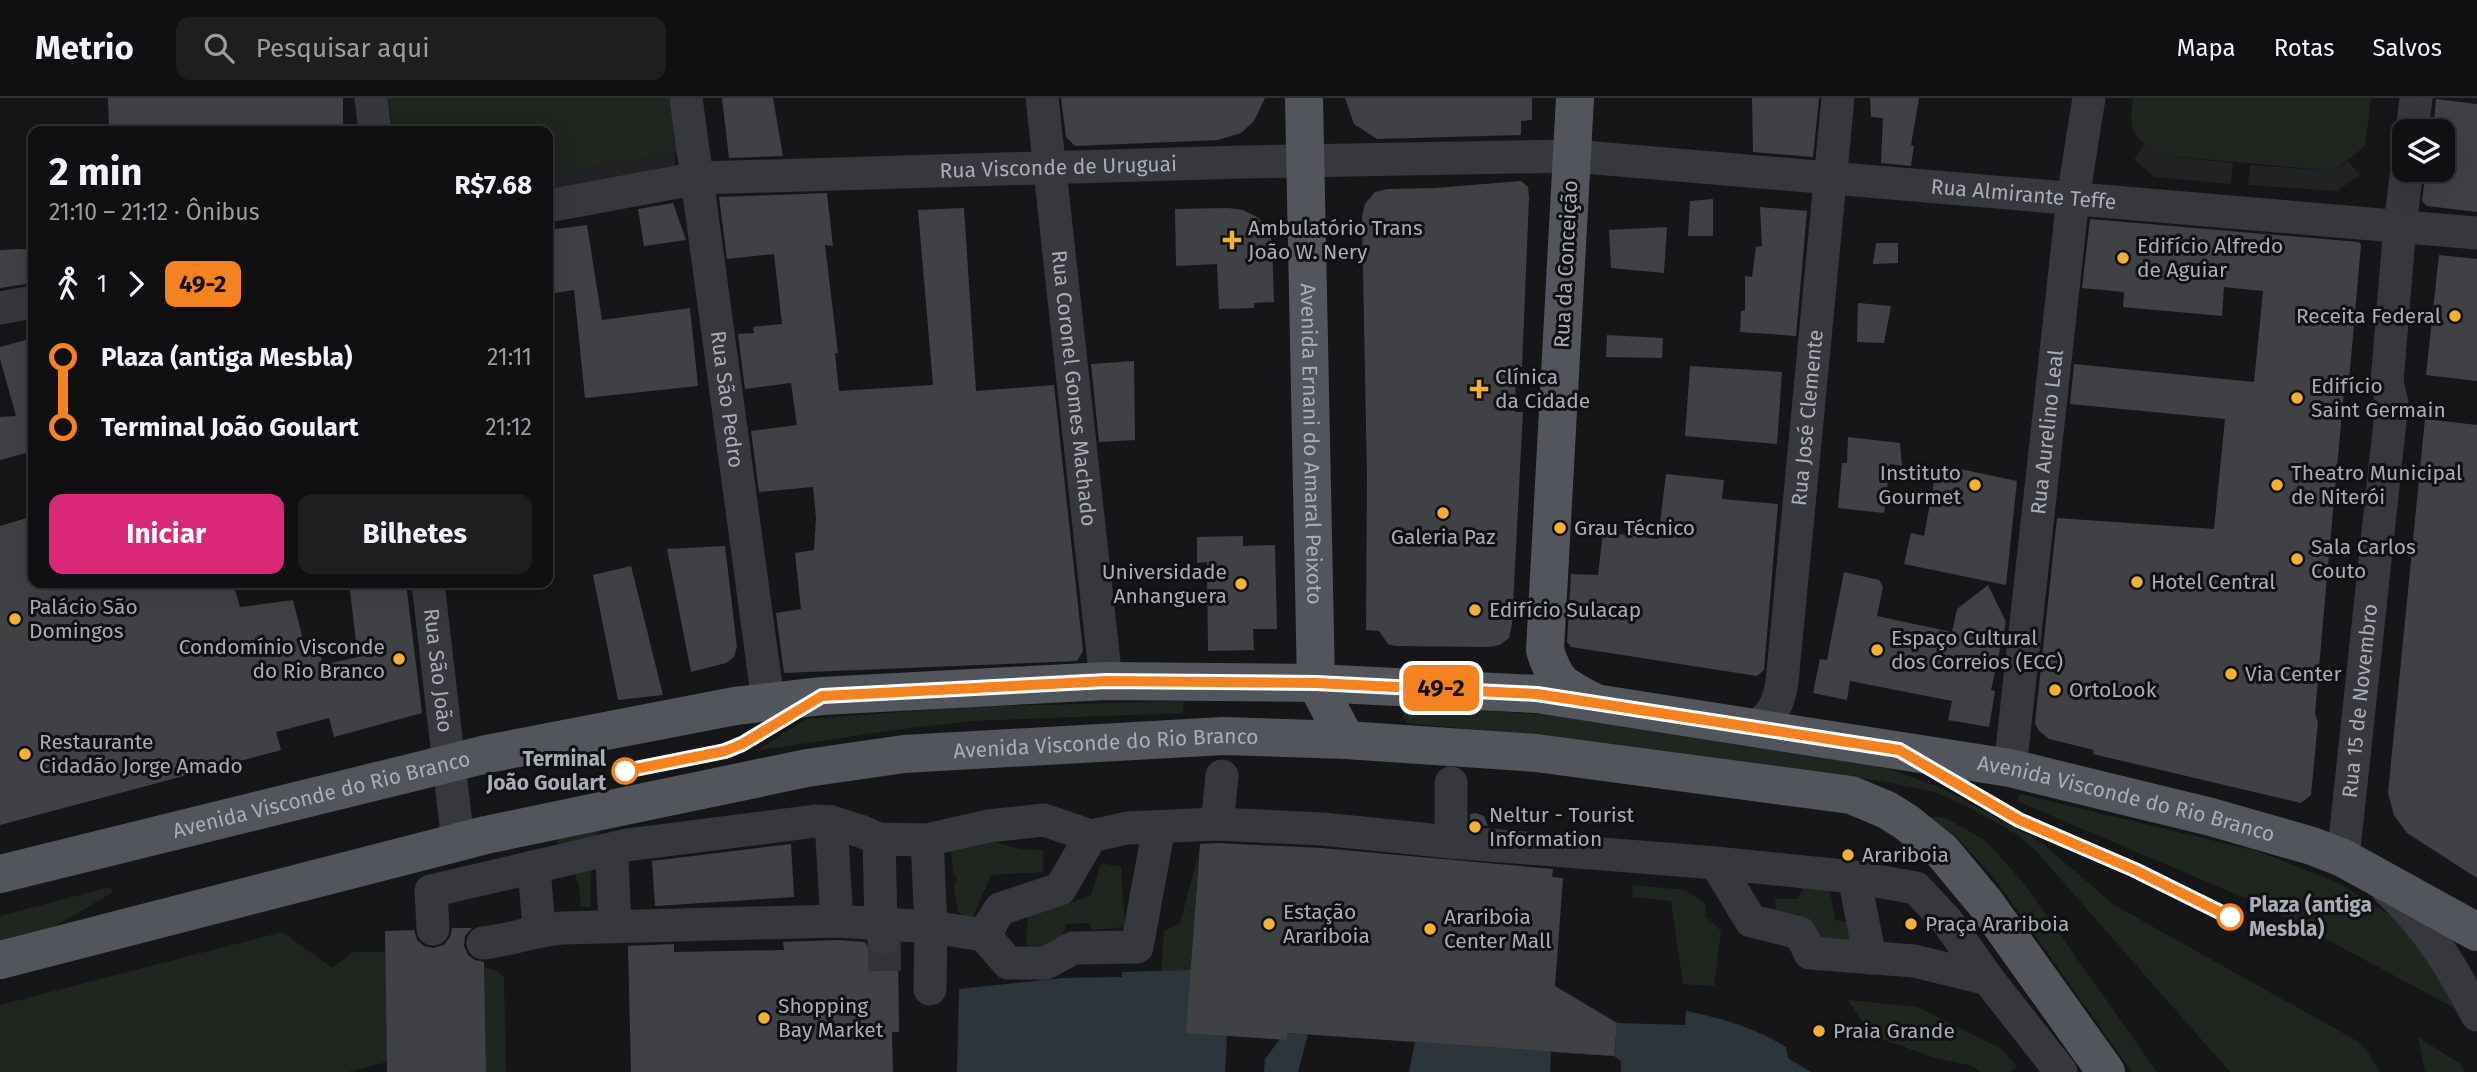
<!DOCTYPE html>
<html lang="pt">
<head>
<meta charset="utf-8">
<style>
  body { margin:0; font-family:"Fira Sans",sans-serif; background:#1e1e20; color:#f1f3f6; height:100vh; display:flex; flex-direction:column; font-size:26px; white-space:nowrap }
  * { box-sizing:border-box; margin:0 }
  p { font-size:23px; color:#9c9d9f }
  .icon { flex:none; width:38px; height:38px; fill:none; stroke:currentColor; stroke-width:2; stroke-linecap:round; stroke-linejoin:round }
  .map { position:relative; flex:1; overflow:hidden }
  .details { position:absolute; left:28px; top:28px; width:525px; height:462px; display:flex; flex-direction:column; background:#101012; border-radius:14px; box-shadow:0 7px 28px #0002,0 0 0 2px #303032 }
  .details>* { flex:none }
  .badge { padding:0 14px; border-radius:10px; font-size:24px; line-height:46px }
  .controls { position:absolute; left:2392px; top:21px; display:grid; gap:14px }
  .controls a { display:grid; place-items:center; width:63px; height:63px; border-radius:14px; background:#101012; box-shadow:0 7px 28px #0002,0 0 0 2px #303032; font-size:35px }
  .map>.badge { position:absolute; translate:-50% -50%; box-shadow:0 0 0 4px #fff }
  .legs { display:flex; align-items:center; gap:10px; height:77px; padding:0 21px; font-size:23px }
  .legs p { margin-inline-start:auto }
  .summary { display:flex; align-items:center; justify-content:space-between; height:119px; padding:0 21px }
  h1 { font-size:38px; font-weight:700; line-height:52px }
  .primary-button { display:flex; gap:14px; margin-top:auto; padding:14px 21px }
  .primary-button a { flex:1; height:80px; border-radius:14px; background:#db2777; color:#fff; font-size:28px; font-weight:700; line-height:80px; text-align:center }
  .primary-button a+a { background:#1e1e20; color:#f1f3f6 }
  ul { padding:0 21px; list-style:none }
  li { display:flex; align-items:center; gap:24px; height:70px; font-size:26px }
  li i { display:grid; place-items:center; width:10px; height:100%; margin:0 9px; background:currentColor }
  li i::after { content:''; width:18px; height:18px; margin:-9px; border:5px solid; border-radius:50%; background:#101012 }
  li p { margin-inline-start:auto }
  li:first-child i { background:linear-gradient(#0000 50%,currentColor 0) }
  li:last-child i { background:linear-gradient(currentColor 50%,#0000 0) }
  header { display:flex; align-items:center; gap:42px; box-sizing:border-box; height:98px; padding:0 35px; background:#101012; border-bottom:2px solid #303032 }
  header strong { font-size:33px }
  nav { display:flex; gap:38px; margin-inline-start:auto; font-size:24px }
  .search { width:490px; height:63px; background:#1e1e20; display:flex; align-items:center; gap:18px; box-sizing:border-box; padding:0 24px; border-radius:14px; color:#9c9d9f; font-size:26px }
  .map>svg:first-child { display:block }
  .built { fill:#222225 }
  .green { fill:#1e261f }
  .water { fill:#2c353c }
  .pier { fill:#161618 }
  .building { fill:#404145 }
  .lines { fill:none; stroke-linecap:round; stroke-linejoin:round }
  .minor-tunnel { stroke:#333438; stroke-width:33; stroke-dasharray:33 17; stroke-linecap:butt }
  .minor { stroke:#37383d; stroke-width:33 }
  .major { stroke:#53555c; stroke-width:38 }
  .line-1-casing { stroke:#fff; stroke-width:16 }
  .line-1 { stroke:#f58220; stroke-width:10 }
  .poi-dot { fill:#f2b134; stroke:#111113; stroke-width:2.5 }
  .stop-1-dot { fill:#fff; stroke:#f58220; stroke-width:3.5 }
  .labels { text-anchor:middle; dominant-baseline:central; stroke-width:6; stroke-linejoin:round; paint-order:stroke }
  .street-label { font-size:21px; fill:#a8adb8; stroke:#111113 }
  .poi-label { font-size:21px; fill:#a8adb8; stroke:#111113; text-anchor:start }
  .stop-label { font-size:21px; font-weight:bold; fill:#a8adb8; stroke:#111113; text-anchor:end }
</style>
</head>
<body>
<header>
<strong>Metrio</strong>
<div class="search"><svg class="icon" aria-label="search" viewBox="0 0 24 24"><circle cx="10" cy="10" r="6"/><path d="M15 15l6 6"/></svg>Pesquisar aqui</div>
<nav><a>Mapa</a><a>Rotas</a><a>Salvos</a></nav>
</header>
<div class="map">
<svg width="2477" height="974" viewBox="0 0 2477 974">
  <rect width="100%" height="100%" fill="#161618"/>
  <!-- built -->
  <g class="built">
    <path d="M2144,46L2160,57L2233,65L2231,86L2155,79L2134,62Z"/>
    <path d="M674,56L676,70L548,91V77Z"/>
    <path d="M2348,63L2360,77L2337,93L2248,87L2250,67L2334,73Z"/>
  </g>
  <!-- green -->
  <g class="green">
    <path d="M388,0H676L684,47L674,56L548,77V33H393Z"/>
    <path d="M2133,0H2371L2365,48L2334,73L2160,57C2132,37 2128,35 2133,0Z"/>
    <path d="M1184,603L1183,615L972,623L887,633L756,653L806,621L967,609Z"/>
    <path d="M1404,607L1562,618L1861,663L1892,672L1939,689L2004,723L2042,745L2114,807L2357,943L2367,953L2380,974H2230L2036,753L2018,737L1970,710L1935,694L1875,682L1578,642L1406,625L1402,616Z"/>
    <path d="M2020,696L2257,753L2339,785L2395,820L2416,840L2464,915L2266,809L2017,703Z"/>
    <path d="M1944,719L1986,743L2025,787L2157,974H2132L1995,781L1957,739L1929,720Z"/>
    <path d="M603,726C589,753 591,778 591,809H581C580,781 571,757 551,738Z"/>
    <path d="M992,743L1020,751L1043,752V774L991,777L972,822L958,814L954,790L957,779L953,776L951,748Z"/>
    <path d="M1199,754L1191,872L1161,873L1164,833L1180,825Z"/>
    <path d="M1101,765L1121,769L1125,829L1092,832L1089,825L1066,826L1059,850L1026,847L1028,818L1091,798Z"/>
    <path d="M1633,787L1685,792L1706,806L1705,818L1721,833L1714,888L1683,886L1671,803L1632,799Z"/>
    <path d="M1804,787L1829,788L1835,822L1853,825L1848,845L1815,842L1814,825L1776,818L1775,801H1798Z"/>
    <path d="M110,789L113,794L39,838L0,848V818Z"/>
    <path d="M282,834L332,870L354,854H385L387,964L348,974H0V907Z"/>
    <path d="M484,869L497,873L504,879L506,974H486Z"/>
    <path d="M1848,902L1917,909L2002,951L2017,969L2010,974H1980L1973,968L1935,960L1871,937Z"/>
    <path d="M2418,939L2459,965L2465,974H2425Z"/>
  </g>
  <!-- water -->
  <path class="water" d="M1191,872L1287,941V935L1614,958L1617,925L1685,927L1686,913C1722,920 1755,930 1786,949L1788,960L1811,974H957L959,891L1063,880L1122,879V874Z"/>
  <!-- pier -->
  <g class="pier">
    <path d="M1308,936L1415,944L1409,974H1298Z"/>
    <path d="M1227,937L1280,941L1265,961L1264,974H1225Z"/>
    <path d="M1551,954L1614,958L1621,963V974H1550Z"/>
  </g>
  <!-- building -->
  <g class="building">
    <path d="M108,0H343V33H109Z"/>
    <path d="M722,0H773L783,58L729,60Z"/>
    <path d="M1061,0H1265L1254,23L1241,35L1218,42L1075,48L1066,39Z"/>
    <path d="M1345,0H1532V22L1521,23V37L1377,41L1354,26Z"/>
    <path d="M1752,0H1819L1813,59L1753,54Z"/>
    <path d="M1870,0H1919L1911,47L1914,48L1911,68L1881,65L1883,20L1871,19Z"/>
    <path d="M2436,1L2477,6V114L2427,108L2422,103L2426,72H2443V24L2434,23Z"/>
    <path d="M1521,83L1528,89L1529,100L1522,269H1516L1515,314H1523L1512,526L1509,540L1500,547L1488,549L1395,548L1388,546L1379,533L1366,532L1367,381L1362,118L1365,106L1375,94L1387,91L1435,90Z"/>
    <path d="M827,95L833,148L825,147L838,255H835L839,293L933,287L918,112L964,110L976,293L1054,287L1083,553L1077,563L784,575L776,515L801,511L795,455L814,452L816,420L813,389L759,394L751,333L797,327L791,285L745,291L738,236L754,235L753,229L782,226L774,156L727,161L719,99Z"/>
    <path d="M1713,101V138H1688L1690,103Z"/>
    <path d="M673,105L686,142L644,148L638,111Z"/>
    <path d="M1760,109L1807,113L1796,238L1740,234L1741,213H1745V178L1752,179L1756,149L1762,148Z"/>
    <path d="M1228,110L1243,112L1257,119L1269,130L1272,146L1274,204L1254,205V210L1219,211L1217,166L1176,168L1175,111Z"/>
    <path d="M2090,121L2359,144L2361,147L2348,294L2344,293L2327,478L2315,616L2318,624L2311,697L2301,705L2093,656L2094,652L2049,641L2039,633L2035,625L2057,420L2214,431L2225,321L2070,306L2074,266L2254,284L2263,193L2224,189L2222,218L2123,209L2124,194L2082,190Z"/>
    <path d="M587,127L602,222L690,210L698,288L585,300L574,192L548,196V132Z"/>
    <path d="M1667,129L1664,175L1611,170L1609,132Z"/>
    <path d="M1876,145H1898V165L1873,166Z"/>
    <path d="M19,151L33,152V185L0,190V152Z"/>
    <path d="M2439,157L2477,161V283L2426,277Z"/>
    <path d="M1858,205L1891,208L1884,245L1857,244Z"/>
    <path d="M1607,237L1663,240L1662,260L1606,259Z"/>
    <path d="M33,240V358L27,359L26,355L0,362V319L16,318L0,261V249Z"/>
    <path d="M1134,263L1135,342L1099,344L1091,266Z"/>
    <path d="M1690,268L1782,274L1777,346L1685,338Z"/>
    <path d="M2425,321L2477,327V780L2407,735L2394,717L2388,695Z"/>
    <path d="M1848,339L1900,345L1902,368L1890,366L1884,415L1838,410L1842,365H1847Z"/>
    <path d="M1951,369L2017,383L2006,487L1904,466L1911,435L1924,438L1935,379L1949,381Z"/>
    <path d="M1666,376L1724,382L1722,401L1778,406L1764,572L1757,578L1571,549L1567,544L1571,476L1598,477L1603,434L1658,441Z"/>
    <path d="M33,418V485H233L240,509L293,502L307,557L320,554L322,567L358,559L349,485H406L422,615L334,639L329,620L276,634L281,652L0,727V428Z"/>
    <path d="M1243,438V448L1275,447L1277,531H1253L1254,552L1208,553L1207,464L1197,465V439Z"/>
    <path d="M725,448L737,549L734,559L726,565L691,574L667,451Z"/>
    <path d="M631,468L663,597L618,602L593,477Z"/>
    <path d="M1844,474L1879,482L1883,489L1877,518L1952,534L1957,511L1988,487L2006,524L1991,592L1995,593L1989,629L1948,622L1952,603L1850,583L1847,602L1813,595L1820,561L1827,562Z"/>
    <path d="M1476,715L1484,718L1488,728L1470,726V716Z"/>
    <path d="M1217,745L1321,750L1553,771L1552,779L1563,780L1555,888L1617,925L1614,958L1287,935V942L1186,935L1200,746Z"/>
    <path d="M791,746L794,799L655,808L652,763Z"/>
    <path d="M452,830H472L465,838L464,848L468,857L475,862L484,864L486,974H387L385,833L414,832L417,842L424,848L433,850L444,847L450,839Z"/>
    <path d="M837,842L865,844L870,853L879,858L889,859L898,854L899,934H892L893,974H631L628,848L674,846V854L784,852L783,844Z"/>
  </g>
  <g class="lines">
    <!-- minor-tunnel -->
    <path class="minor-tunnel" d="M884,840L885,888"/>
    <!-- minor -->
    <g class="minor">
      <path d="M371,0L375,33"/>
      <path id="s1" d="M686,0L768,603"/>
      <path id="s2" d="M1042,0L1106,583"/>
      <path d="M2412,33L2416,0"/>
      <path id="s3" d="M548,108L699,80L1242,64L1572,58L2477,135"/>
      <path d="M0,210L33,204"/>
      <path id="s4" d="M428,485L458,744"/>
      <path id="s5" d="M1755,629C1773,618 1779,604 1782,584L1838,0"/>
      <path id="s6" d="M2010,670L2073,100L2089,0"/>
      <path d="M1451,685V744"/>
      <path d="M831,724L837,823"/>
      <path d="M1217,726L1222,678"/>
      <path d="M879,741L881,826L884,840"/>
      <path d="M927,742L931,829L930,891"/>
      <path id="s7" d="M2343,760L2392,305L2387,284L2400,127L2407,72"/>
      <path d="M1716,765L1751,823L1800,835L1810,855L1914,863L1988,881"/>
      <path d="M534,769L539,831"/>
      <path d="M1854,779L1916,790L1947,823L1988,881L2061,974"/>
      <path d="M2388,792C2427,828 2453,870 2477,917"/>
      <path d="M431,793L627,747L816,723L831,724L863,734L879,741L927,742L988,728L1044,722L1091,738L1127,730L1217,726L1322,731L1451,744L1716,765L1854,779L1870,860"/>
      <path d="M431,793L433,831"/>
      <path d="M615,828L612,762L617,750"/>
      <path d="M984,837L1008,865H1046L1073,850L1137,849L1159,729"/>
      <path d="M483,845C511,842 535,832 563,830L837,823L931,829L984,837L1000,811L1060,791L1091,738"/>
    </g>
    <!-- major -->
    <g class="major">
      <path id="s8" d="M1304,0L1316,585L1346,642"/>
      <path d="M1575,0L1545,552C1555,584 1561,587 1590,602"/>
      <path id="s9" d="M0,776L487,656L735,608L822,598L1106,583L1316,585L1537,596L2010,670L2211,719L2312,748L2343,760L2477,834"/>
      <path id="s10" d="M0,862L486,737L807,670L904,656L1223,638L1346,642L1536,655L1851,697L1887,712L1906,724L1942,753L1986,806L2106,974"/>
    </g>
  </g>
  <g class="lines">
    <defs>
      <path id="line-1" d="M625,673L725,653L742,646L822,598L1106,583L1316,585L1537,596L1899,652L2019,722L2135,772L2230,819"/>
    </defs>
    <!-- line-1 casing -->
    <use href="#line-1" class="line-1-casing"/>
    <!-- line-1 -->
    <use href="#line-1" class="line-1"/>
  </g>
  <!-- markers -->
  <g class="poi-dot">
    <path d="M1228.5 131.5h7v7h7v7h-7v7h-7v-7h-7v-7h7z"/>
    <circle cx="2123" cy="160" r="7"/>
    <circle cx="2455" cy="218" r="7"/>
    <path d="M1475.5 280.5h7v7h7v7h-7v7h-7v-7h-7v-7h7z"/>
    <circle cx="2297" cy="300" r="7"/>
    <circle cx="1975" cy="387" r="7"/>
    <circle cx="2277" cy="387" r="7"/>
    <circle cx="1443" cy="415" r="7"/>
    <circle cx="1560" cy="430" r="7"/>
    <circle cx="2297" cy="461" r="7"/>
    <circle cx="2137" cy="484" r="7"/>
    <circle cx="1241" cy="486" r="7"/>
    <circle cx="1475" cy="512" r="7"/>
    <circle cx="15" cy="521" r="7"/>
    <circle cx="1877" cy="552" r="7"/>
    <circle cx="399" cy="561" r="7"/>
    <circle cx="2231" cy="576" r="7"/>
    <circle cx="2055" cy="592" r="7"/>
    <circle cx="25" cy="656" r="7"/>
    <circle cx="1475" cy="729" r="7"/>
    <circle cx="1848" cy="757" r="7"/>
    <circle cx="1269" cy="826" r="7"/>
    <circle cx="1911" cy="826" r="7"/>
    <circle cx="1430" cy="831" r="7"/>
    <circle cx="764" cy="920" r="7"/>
    <circle cx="1819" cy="933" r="7"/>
  </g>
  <g class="stop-1-dot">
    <circle cx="625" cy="673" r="12"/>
    <circle cx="2230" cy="819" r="12"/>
  </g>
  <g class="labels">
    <!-- street labels -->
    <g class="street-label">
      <text stroke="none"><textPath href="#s3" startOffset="513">Rua Visconde de Uruguai</textPath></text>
      <text stroke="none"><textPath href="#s3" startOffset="1480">Rua Almirante Teffe</textPath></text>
      <text transform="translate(1566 166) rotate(-87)">Rua da Conceição</text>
      <text stroke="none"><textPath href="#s2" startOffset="292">Rua Coronel Gomes Machado</textPath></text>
      <text stroke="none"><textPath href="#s1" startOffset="304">Rua São Pedro</textPath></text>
      <text stroke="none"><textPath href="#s5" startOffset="320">Rua José Clemente</textPath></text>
      <text stroke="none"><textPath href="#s6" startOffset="338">Rua Aurelino Leal</textPath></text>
      <text stroke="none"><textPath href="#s8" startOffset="346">Avenida Ernani do Amaral Peixoto</textPath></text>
      <text stroke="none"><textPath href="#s4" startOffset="88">Rua São João</textPath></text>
      <text stroke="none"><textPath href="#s7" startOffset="158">Rua 15 de Novembro</textPath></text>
      <text stroke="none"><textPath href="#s10" startOffset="1130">Avenida Visconde do Rio Branco</textPath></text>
      <text stroke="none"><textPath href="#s9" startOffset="331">Avenida Visconde do Rio Branco</textPath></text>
      <text stroke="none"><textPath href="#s9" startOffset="2156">Avenida Visconde do Rio Branco</textPath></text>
    </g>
    <!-- poi labels -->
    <g class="poi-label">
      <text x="1248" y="130">Ambulatório Trans<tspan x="1248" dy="24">João W. Nery</tspan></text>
      <text x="2137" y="148">Edifício Alfredo<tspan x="2137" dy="24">de Aguiar</tspan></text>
      <text x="2441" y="218" text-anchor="end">Receita Federal</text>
      <text x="1495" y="279">Clínica<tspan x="1495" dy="24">da Cidade</tspan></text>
      <text x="2311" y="288">Edifício<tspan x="2311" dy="24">Saint Germain</tspan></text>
      <text x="1961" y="375" text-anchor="end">Instituto<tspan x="1961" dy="24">Gourmet</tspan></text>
      <text x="2291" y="375">Theatro Municipal<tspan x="2291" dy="24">de Niterói</tspan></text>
      <text x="1574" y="430">Grau Técnico</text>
      <text x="1443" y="439" text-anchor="middle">Galeria Paz</text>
      <text x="2311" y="449">Sala Carlos<tspan x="2311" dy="24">Couto</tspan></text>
      <text x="1227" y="474" text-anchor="end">Universidade<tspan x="1227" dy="24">Anhanguera</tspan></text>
      <text x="2151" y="484">Hotel Central</text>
      <text x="29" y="509">Palácio São<tspan x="29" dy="24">Domingos</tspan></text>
      <text x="1489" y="512">Edifício Sulacap</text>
      <text x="1891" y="540">Espaço Cultural<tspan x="1891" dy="24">dos Correios (ECC)</tspan></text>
      <text x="385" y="549" text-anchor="end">Condomínio Visconde<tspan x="385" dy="24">do Rio Branco</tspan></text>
      <text x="2245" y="576">Via Center</text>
      <text x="2069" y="592">OrtoLook</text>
      <text x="39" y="644">Restaurante<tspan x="39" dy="24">Cidadão Jorge Amado</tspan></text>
      <text x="1489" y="717">Neltur - Tourist<tspan x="1489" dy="24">Information</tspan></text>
      <text x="1862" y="757">Arariboia</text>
      <text x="1283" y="814">Estação<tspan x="1283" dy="24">Arariboia</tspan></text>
      <text x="1444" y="819">Arariboia<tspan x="1444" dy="24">Center Mall</tspan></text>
      <text x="1925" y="826">Praça Arariboia</text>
      <text x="778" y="908">Shopping<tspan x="778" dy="24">Bay Market</tspan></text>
      <text x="1833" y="933">Praia Grande</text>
    </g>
    <!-- stop labels -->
    <g class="stop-label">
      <text x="606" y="661">Terminal<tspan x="606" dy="24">João Goulart</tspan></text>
      <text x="2249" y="807" text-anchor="start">Plaza (antiga<tspan x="2249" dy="24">Mesbla)</tspan></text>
    </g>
  </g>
</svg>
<div class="controls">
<a><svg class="icon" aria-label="layers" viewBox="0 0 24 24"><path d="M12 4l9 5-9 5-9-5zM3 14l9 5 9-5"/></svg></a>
</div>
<b class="badge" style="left:1441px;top:590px;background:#f58220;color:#111">49-2</b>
<section class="details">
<div class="summary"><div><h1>2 min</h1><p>21:10 – 21:12 · Ônibus</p></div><b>R$7.68</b></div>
<div class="legs"><svg class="icon" aria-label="walk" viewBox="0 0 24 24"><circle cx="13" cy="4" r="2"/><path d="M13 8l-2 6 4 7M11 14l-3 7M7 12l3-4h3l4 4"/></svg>1<svg class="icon" aria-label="forward" viewBox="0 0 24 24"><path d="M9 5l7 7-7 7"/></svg><b class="badge" style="background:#f58220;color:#111">49-2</b></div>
<ul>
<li><i style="color:#f58220"></i><b>Plaza (antiga Mesbla)</b><p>21:11</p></li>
<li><i style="color:#f58220"></i><b>Terminal João Goulart</b><p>21:12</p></li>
</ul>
<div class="primary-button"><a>Iniciar</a><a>Bilhetes</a></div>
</section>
</div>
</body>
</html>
